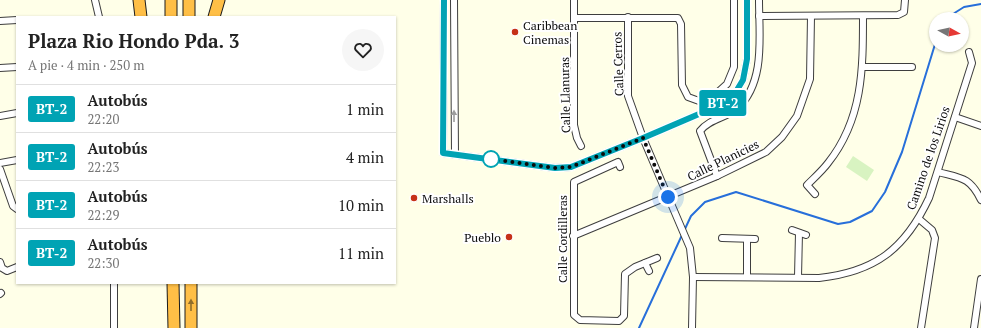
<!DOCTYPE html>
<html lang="es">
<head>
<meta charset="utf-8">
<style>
  body { margin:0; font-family:"PT Serif",serif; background:#f6f6f6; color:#222; height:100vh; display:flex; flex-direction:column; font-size:15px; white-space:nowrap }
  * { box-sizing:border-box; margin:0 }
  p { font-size:13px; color:#767676 }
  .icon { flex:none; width:22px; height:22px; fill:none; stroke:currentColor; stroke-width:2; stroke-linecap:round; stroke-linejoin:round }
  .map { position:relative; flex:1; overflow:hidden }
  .details { position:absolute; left:16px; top:16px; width:380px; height:268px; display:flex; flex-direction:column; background:#fff; border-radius:0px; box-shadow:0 1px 3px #0004 }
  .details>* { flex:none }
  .badge { padding:0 8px; border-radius:3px; font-size:14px; line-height:26px }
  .needle { width:26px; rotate:98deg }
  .tools { position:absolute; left:929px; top:12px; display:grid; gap:8px }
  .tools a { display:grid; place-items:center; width:40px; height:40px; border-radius:50%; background:#fff; box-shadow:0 1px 3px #0004; font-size:20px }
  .you { position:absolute; width:20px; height:20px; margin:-10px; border:3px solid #fff; border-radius:50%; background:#1a73e8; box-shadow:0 0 0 6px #1a73e833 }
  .map>.badge { position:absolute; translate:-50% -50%; box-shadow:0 0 0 2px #fff }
  .round { display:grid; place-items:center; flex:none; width:42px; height:42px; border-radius:21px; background:#f6f6f6 }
  .summary { display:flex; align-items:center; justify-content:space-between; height:68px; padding:0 12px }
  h1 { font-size:19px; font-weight:600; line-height:30px }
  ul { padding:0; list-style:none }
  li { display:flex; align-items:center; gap:12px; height:48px; padding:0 12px; border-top:1px solid #e0e0e0 }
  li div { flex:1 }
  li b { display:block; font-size:15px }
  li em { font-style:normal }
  li .badge { min-width:44px; font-weight:700; text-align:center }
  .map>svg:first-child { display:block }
  .pitch { fill:#d8f3c1 }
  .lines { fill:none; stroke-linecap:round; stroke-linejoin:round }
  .stream { stroke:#276fda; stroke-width:2 }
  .minor-casing { stroke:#3e3e3e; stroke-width:8 }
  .motorway-casing { stroke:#1c1c1c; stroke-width:13 }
  .minor { stroke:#fff; stroke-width:6 }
  .motorway { stroke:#ffbf46; stroke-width:11 }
  .oneway { fill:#9d9d9d }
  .oneway2 { fill:#916e2b }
  .line-casing { stroke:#fff; stroke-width:9 }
  .line { stroke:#00a3b4; stroke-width:6 }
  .walk { stroke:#0b0b0b; stroke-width:4; stroke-dasharray:0 7.2 }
  .poi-dot { fill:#c63117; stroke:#fff; stroke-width:1.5 }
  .stop-dot { fill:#fff; stroke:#00a3b4; stroke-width:2 }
  .labels { text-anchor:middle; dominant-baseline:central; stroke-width:4; stroke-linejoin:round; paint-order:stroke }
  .poi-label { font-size:12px; fill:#0b0b0b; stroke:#fff; text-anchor:start }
  .street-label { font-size:12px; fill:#0b0b0b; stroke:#fff }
</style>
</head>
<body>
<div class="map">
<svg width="981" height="328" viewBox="0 0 981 328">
  <rect width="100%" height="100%" fill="#ffffe8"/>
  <!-- pitch -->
  <path class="pitch" d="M853,156L874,170L867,181L846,167Z"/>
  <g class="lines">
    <!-- stream -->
    <g class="stream">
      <path d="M945,19L964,7L981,4"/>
      <path d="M684,231L691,216L705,202L736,192L838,224L850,222L872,211L885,192L902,152L936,41"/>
      <path d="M639,328L682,235"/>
    </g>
    <defs>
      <g id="minor">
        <path d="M95,0L99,17"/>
        <path d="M444,0L443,153L555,168L571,167L643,138L720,105L734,95L743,80L747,59V0"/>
        <path d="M454,0L455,155"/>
        <path d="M574,0V125L577,138L581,146"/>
        <path d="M759,16L898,15L904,12L905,0"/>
        <path d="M628,17V96L643,138L690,248L693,277L692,328"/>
        <path d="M574,18H678L681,24L682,85L688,97L699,101L716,94L727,84L734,67V0"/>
        <path d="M0,21L17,20"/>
        <path d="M863,67H912"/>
        <path d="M0,68L17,67"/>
        <path d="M0,116L17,113"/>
        <path d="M955,117L981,126"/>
        <path d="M0,163L17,160"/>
        <path d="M620,167L618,162L574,182V315L580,320L619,321L624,316L625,274L635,267L657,258"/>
        <path d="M0,169L13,206L17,209"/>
        <path d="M938,172C961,178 970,177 981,200"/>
        <path d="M717,176L700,131C709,119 726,118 737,109C766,82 759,36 759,0"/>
        <path d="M815,194L807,185C814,178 822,171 828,163C863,119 863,69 863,16"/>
        <path d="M919,219L932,230L935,238L921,328"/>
        <path d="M792,230L806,235"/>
        <path d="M573,236L717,176L766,152L782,137L797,116L810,79L811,16"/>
        <path d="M722,238L755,239"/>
        <path d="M747,239V277"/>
        <path d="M0,262L2,268L7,271L17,267"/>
        <path d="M645,263L649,271"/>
        <path d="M693,277L819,278C875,272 905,249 929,198L972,63L969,52"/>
        <path d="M798,277L799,233"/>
        <path d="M114,283V328"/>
        <path d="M0,294L1,293"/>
        <path d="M974,328L981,279"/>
      </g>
      <g id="motorway">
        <path d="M139,0L141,17"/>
        <path d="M171,0V17"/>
        <path d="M189,0V17"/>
        <path d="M214,17L219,0"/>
        <path d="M173,283L174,328"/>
        <path d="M191,283V328"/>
      </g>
    </defs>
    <!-- minor casing -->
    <use href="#minor" class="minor-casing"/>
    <!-- motorway casing -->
    <use href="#motorway" class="motorway-casing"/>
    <!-- minor -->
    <use href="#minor" class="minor"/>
    <!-- motorway -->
    <use href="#motorway" class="motorway"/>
  </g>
  <!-- one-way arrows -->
  <defs><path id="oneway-solid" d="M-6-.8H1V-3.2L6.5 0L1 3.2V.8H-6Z"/></defs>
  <use class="oneway" href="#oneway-solid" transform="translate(454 116) rotate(-90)"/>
  <use class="oneway2" href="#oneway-solid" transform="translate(191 305) rotate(-90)"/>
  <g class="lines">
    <defs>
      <path id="line" d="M444,0L443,153L555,168L571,167L643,138L720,105L734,95L743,80L747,59V0"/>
    </defs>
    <!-- line casing -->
    <use href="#line" class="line-casing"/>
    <!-- line -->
    <use href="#line" class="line"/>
    <!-- walk -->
    <path class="walk" d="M491,159L555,168L571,167L643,138L668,197"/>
  </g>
  <!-- markers -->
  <g class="poi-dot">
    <circle cx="515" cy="32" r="4"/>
    <circle cx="414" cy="198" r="4"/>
    <circle cx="509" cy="237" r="4"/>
  </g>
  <circle class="stop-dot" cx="491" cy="159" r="8"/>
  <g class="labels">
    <!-- poi labels -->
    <g class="poi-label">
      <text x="523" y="25">Caribbean<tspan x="523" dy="14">Cinemas</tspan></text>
      <text x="422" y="198">Marshalls</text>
      <text x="501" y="237" text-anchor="end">Pueblo</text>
    </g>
    <!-- street labels -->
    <g class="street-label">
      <text transform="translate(618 64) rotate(-92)">Calle Cerros</text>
      <text transform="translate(565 95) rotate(-91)">Calle Llanuras</text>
      <text transform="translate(928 158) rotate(-71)">Camino de los Lirios</text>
      <text transform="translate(723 160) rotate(-26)">Calle Planicies</text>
      <text transform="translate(562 239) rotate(-90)">Calle Cordilleras</text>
    </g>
  </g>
</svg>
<div class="tools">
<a><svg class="needle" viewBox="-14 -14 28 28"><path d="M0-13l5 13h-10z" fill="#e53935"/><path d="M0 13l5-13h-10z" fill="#767676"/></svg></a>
</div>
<div class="you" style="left:668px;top:197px"></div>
<b class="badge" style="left:723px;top:103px;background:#00a3b4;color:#fff">BT-2</b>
<section class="details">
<div class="summary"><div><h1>Plaza Rio Hondo Pda. 3</h1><p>A pie · 4 min · 250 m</p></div><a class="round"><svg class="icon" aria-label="heart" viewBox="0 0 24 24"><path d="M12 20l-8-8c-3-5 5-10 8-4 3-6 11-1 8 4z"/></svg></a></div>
<ul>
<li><span class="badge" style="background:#00a3b4;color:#fff">BT-2</span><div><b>Autobús</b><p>22:20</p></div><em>1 min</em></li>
<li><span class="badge" style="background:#00a3b4;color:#fff">BT-2</span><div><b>Autobús</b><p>22:23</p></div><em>4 min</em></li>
<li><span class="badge" style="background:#00a3b4;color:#fff">BT-2</span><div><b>Autobús</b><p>22:29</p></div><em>10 min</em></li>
<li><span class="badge" style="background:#00a3b4;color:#fff">BT-2</span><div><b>Autobús</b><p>22:30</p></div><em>11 min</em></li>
</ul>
</section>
</div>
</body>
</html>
